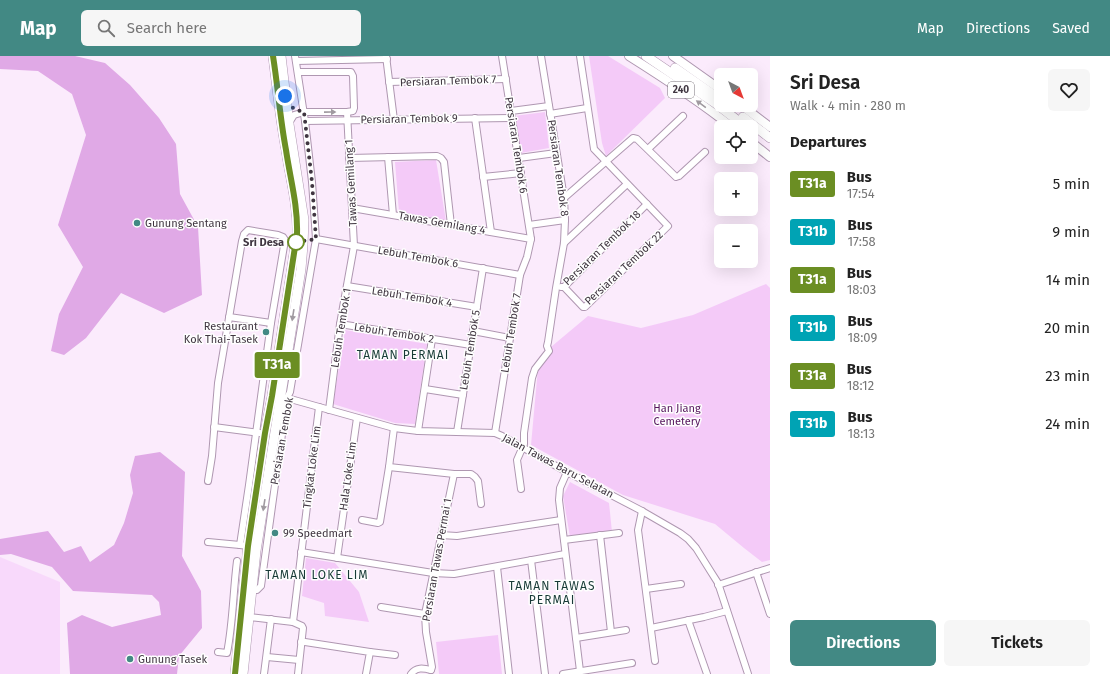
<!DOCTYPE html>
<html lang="en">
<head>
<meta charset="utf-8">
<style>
  body { margin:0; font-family:"Fira Sans",sans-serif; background:#f6f6f6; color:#222; height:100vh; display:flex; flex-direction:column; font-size:15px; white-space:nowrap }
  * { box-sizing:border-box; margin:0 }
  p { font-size:13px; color:#767676 }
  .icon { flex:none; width:22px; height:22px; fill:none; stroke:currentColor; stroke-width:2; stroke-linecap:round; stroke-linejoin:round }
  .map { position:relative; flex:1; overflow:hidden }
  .panel { display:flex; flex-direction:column; background:#fff; width:340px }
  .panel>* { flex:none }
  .badge { padding:0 8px; border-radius:3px; font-size:14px; line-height:26px }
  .needle { width:26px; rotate:139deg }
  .buttons { position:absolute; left:714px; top:12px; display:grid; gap:8px }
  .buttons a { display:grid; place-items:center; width:44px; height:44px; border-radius:6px; background:#fff; box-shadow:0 4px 16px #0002; font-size:20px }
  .you { position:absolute; width:20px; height:20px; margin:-10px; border:3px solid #fff; border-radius:50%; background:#1a73e8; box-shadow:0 0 0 6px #1a73e833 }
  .map>.badge { position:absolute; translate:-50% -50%; box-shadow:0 0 0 2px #fff }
  h2 { padding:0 20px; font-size:15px; line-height:36px }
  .round { display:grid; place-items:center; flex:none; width:42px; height:42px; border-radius:6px; background:#f6f6f6 }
  .headline { display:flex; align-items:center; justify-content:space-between; height:68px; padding:0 20px }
  h1 { font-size:19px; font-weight:600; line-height:30px }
  .cta { display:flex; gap:8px; margin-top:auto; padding:8px 20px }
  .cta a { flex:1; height:46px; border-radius:6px; background:#428984; color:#fff; font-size:16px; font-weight:600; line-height:46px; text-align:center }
  .cta a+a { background:#f6f6f6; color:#222 }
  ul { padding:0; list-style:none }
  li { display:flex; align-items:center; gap:12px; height:48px; padding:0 20px }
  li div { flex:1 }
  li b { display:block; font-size:15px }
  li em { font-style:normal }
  li .badge { min-width:44px; font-weight:700; text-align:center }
  header { display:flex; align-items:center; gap:24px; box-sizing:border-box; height:56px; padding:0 20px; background:#428984; color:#fff }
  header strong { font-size:19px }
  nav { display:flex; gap:22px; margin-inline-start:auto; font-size:14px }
  .search { width:280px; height:36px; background:#f6f6f6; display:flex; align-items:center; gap:10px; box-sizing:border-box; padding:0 14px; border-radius:6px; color:#767676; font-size:15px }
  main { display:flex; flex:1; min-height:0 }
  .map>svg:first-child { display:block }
  .built { fill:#f8d9fb }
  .green { fill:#f4caf8 }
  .forest { fill:#e0a9e6 }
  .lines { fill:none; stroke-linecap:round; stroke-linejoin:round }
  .minor-casing { stroke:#af97b1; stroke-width:8 }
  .major-casing { stroke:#af97b1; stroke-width:10 }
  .highway-casing { stroke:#af97b1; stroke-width:10 }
  .minor { stroke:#fff; stroke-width:6 }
  .major { stroke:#fff; stroke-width:8 }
  .highway { stroke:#fff; stroke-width:9 }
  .oneway { fill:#a09aa0 }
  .line-casing { stroke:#fff; stroke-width:9 }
  .line { stroke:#6b8e23; stroke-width:6 }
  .walk { stroke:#403641; stroke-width:4; stroke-dasharray:0 7.2 }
  .poi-dot { fill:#428984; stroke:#fefefe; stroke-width:1.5 }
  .stop-dot { fill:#fff; stroke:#6b8e23; stroke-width:2 }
  .labels { text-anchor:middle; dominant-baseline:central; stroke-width:3; stroke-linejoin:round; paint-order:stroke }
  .shield { fill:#fefefe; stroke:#79727a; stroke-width:1 }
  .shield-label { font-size:10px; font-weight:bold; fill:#403641 }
  .street-label { font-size:11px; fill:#403641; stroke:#fefefe }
  .poi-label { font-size:11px; fill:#403641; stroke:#fefefe; text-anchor:start }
  .stop-label { font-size:11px; font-weight:bold; fill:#403641; stroke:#fefefe; text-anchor:end }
  .park-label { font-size:11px; fill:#54135c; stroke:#fefefe }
  .neighbourhood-label { font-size:12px; letter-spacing:1px; fill:#183a37; stroke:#fefefe }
</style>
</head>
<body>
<header>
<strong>Map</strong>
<div class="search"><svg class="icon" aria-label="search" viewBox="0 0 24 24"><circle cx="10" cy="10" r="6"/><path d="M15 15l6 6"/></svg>Search here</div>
<nav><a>Map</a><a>Directions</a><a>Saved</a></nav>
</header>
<main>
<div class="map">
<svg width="770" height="618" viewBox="0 0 770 618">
  <rect width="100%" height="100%" fill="#fbebfc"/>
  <!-- built -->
  <path class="built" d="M0,501L60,526V618H0Z"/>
  <!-- green -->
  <g class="green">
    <path d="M589,0H608L660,32L665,42L606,100L602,87Z"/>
    <path d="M545,56L549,92L521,97L514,60Z"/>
    <path d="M436,104L446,165L399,156L395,106Z"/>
    <path d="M766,228L770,232V504L762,506L744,492L715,468L623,439L531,389L539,301L588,260L641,272L693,259Z"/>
    <path d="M345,274L427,288L415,368L395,367L333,348Z"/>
    <path d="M570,426L609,447L612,476L570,481L563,440Z"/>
    <path d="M306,502L335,507L359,536L369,566L325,560L324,547L302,540Z"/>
    <path d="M498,579L502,618H439L436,586Z"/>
  </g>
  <!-- forest -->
  <g class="forest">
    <path d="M0,0H75L105,7L130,29L159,62L176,88L180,138L198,171L202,239L164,257L121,237L86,282L64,299L51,295L59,258L83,211L58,169L86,79L72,38L38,15L0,13Z"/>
    <path d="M160,396L185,416L182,500L201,535L202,572L179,600L177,618H70L67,567L82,559L112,571L161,559L159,546L152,539L73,535L52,511L11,498L0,499V483L48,475L64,496L81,490L90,506L114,489L124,467L133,437L130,419L135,400Z"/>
  </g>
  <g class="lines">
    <defs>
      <g id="minor">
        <path d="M386,0L394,64"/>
        <path d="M296,5L387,3"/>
        <path d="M298,16H351L353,20L354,52L353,55L347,56"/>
        <path d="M389,26L506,23"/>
        <path d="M511,55L549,50"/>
        <path d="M550,58L587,52"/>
        <path d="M475,62L491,176"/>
        <path d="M305,65L512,62"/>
        <path d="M289,67L294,59L304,56H347L354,190L340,268L329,354"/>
        <path d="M648,93L683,60"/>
        <path d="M388,101L393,159"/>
        <path d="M349,102L437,100L441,102L444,106L451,169"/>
        <path d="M519,102L556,97"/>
        <path d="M483,121L521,117"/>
        <path d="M564,142L633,82L637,83L676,121L679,120L705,96"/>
        <path d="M352,152L531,183"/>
        <path d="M529,169L565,164"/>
        <path d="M316,183L520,219"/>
        <path d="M564,187L627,128"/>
        <path d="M347,230L477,251"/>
        <path d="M561,231H564L647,148"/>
        <path d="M564,231L583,251H585L668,170L594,93L580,0"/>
        <path d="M229,261L271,267"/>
        <path d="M340,268L471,289"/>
        <path d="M473,275L510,282"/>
        <path d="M425,333L463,339"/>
        <path d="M278,341L287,342L394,372L418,375L495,377L502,380L567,416L642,455L680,477L688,483L696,492L711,516L718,527L748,618"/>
        <path d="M214,371L260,377"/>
        <path d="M418,375L432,283"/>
        <path d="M457,376L483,212"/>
        <path d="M495,377L520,219L527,201L531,183L502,0"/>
        <path d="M389,411L454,418H471L475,421L478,425L481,448"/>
        <path d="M567,416L560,432L559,444L580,615"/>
        <path d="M208,425L212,400L218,327L242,185L244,178L248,174L278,179L283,181L285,184L271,267L249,429L240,489L248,490"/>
        <path d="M521,433L517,404L524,388V377L532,322L535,313L549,295L547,290L548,286L556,232L564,187L565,164L564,142L541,0"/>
        <path d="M642,455L638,474L655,605"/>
        <path d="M362,464L378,467L380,466L389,411L394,372"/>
        <path d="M441,479L457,480L561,464"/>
        <path d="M600,479L611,576"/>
        <path d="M564,484L619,477"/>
        <path d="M208,486L240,489"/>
        <path d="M301,496L433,517L454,518L565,498"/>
        <path d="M337,502L357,362"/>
        <path d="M531,504L545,618"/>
        <path d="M497,511L509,618"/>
        <path d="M756,516L770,558"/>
        <path d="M718,529L770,512"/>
        <path d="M252,533L257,534L261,530L287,342L290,336L316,183L312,126L305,65L295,0"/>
        <path d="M646,533L681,528"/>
        <path d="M381,551L425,558"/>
        <path d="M249,561L293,566L302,570L303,572L298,618"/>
        <path d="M688,564L707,618"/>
        <path d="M293,566L319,351"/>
        <path d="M651,572L704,561L727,555"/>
        <path d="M576,582L626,574"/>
        <path d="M301,586H305L370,596L366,618"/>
        <path d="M218,596L227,597C233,567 233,536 237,505"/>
        <path d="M370,596L395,599"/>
        <path d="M267,601L299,604"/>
        <path d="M431,614L432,611L426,576L425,558L454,418"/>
        <path d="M264,618L271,563"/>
        <path d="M411,618C416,611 423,612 431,614"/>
        <path d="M563,618L632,607"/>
      </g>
      <g id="major">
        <path d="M629,0C664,22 699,45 732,71"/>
        <path d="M673,0L721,34"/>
        <path d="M741,49L770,71"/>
        <path d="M751,86L770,101"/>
      </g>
      <g id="highway">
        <path d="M646,0L715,47L746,71"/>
        <path d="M675,12L721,44"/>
        <path d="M743,61L770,82"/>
        <path d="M235,618L248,490L265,377L272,340L297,178C298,149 290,122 286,94C280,63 277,31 273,0"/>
        <path d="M243,618L256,495L301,213L303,189L304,164L289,68L281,0"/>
      </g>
    </defs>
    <!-- minor casing -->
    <use href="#minor" class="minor-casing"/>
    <!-- major casing -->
    <use href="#major" class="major-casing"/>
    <!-- highway casing -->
    <use href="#highway" class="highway-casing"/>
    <!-- minor -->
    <use href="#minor" class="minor"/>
    <!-- major -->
    <use href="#major" class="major"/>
    <!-- highway -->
    <use href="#highway" class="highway"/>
  </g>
  <!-- one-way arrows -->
  <defs><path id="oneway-solid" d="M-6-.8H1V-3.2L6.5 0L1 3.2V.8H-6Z"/></defs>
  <g class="oneway">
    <use href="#oneway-solid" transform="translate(701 48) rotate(-144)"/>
    <use href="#oneway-solid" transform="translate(330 56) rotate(-1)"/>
    <use href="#oneway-solid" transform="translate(293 259) rotate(99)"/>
    <use href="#oneway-solid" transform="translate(264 449) rotate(99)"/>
  </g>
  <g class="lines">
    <defs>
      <path id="line" d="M235,618L248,490L265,377L272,340L297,178C298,149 290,122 286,94C280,63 278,31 273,0"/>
    </defs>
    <!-- line casing -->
    <use href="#line" class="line-casing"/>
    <!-- line -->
    <use href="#line" class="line"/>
    <!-- walk -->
    <path class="walk" d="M285,40C290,51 292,53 304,56L312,126L316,183L296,186"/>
  </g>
  <!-- markers -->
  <g class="poi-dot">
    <circle cx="137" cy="167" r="4"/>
    <circle cx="266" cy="276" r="4"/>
    <circle cx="275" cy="477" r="4"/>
    <circle cx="130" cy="603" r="4"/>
  </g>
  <circle class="stop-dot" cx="296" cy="186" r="8"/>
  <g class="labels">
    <!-- shield labels -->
    <rect class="shield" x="668" y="26" width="26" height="16" rx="3"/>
    <g class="shield-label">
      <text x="681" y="34">240</text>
    </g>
    <!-- street labels -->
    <g class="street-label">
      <text transform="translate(448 25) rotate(-2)">Persiaran Tembok 7</text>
      <text transform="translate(409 63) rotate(-1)">Persiaran Tembok 9</text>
      <text transform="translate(516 89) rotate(81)">Persiaran Tembok 6</text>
      <text transform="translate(558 112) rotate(82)">Persiaran Tembok 8</text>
      <text transform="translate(351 127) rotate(-93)">Tawas Gemilang 1</text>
      <text transform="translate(442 167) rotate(10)">Tawas Gemilang 4</text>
      <text transform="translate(602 192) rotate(-44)">Persiaran Tembok 18</text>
      <text transform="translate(418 201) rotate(10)">Lebuh Tembok 6</text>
      <text transform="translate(624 212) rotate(-43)">Persiaran Tembok 22</text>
      <text transform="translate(412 241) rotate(9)">Lebuh Tembok 4</text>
      <text transform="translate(341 272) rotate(-81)">Lebuh Tembok 1</text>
      <text transform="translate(394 277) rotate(9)">Lebuh Tembok 2</text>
      <text transform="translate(511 277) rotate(-81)">Lebuh Tembok 7</text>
      <text transform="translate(470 294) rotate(-81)">Lebuh Tembok 5</text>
      <text transform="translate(282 385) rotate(-80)">Persiaran Tembok</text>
      <text transform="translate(558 410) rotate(28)">Jalan Tawas Baru Selatan</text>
      <text transform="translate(312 411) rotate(-83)">Tingkat Loke Lim</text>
      <text transform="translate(348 420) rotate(-82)">Hala Loke Lim</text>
      <text transform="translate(437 504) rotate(-80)">Persiaran Tawas Permai 1</text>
    </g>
    <!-- poi labels -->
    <g class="poi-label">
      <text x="145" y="167">Gunung Sentang</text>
      <text x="258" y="270" text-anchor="end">Restaurant<tspan x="258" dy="13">Kok Thai-Tasek</tspan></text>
      <text x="283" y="477">99 Speedmart</text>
      <text x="138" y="603">Gunung Tasek</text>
    </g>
    <!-- stop labels -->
    <g class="stop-label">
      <text x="284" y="186">Sri Desa</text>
    </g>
    <!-- park labels -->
    <g class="park-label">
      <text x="677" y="352">Han Jiang<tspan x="677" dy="13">Cemetery</tspan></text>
    </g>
    <!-- neighbourhood labels -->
    <g class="neighbourhood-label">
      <text x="403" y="299">TAMAN PERMAI</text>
      <text x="317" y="519">TAMAN LOKE LIM</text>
      <text x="552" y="530">TAMAN TAWAS<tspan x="552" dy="14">PERMAI</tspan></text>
    </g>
  </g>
</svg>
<div class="buttons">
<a><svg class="needle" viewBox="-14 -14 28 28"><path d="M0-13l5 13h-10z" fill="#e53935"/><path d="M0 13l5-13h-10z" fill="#767676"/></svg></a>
<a><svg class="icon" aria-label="locate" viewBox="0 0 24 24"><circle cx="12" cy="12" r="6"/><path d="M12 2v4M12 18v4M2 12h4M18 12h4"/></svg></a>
<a>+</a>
<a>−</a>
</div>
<div class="you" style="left:285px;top:40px"></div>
<b class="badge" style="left:277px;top:309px;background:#6b8e23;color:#fff">T31a</b>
</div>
<section class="panel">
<div class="headline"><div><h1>Sri Desa</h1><p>Walk · 4 min · 280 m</p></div><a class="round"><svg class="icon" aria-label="heart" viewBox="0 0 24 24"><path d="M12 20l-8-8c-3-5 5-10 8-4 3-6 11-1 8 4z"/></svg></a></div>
<h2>Departures</h2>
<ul>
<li><span class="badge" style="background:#6b8e23;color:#fff">T31a</span><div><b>Bus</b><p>17:54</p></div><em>5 min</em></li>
<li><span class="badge" style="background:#00a3b4;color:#fff">T31b</span><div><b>Bus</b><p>17:58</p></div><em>9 min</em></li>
<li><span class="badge" style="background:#6b8e23;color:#fff">T31a</span><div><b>Bus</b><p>18:03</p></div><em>14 min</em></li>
<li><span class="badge" style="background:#00a3b4;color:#fff">T31b</span><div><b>Bus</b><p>18:09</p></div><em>20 min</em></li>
<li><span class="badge" style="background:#6b8e23;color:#fff">T31a</span><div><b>Bus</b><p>18:12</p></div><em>23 min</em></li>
<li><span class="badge" style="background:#00a3b4;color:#fff">T31b</span><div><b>Bus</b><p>18:13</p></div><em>24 min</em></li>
</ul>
<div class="cta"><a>Directions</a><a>Tickets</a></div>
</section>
</main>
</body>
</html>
